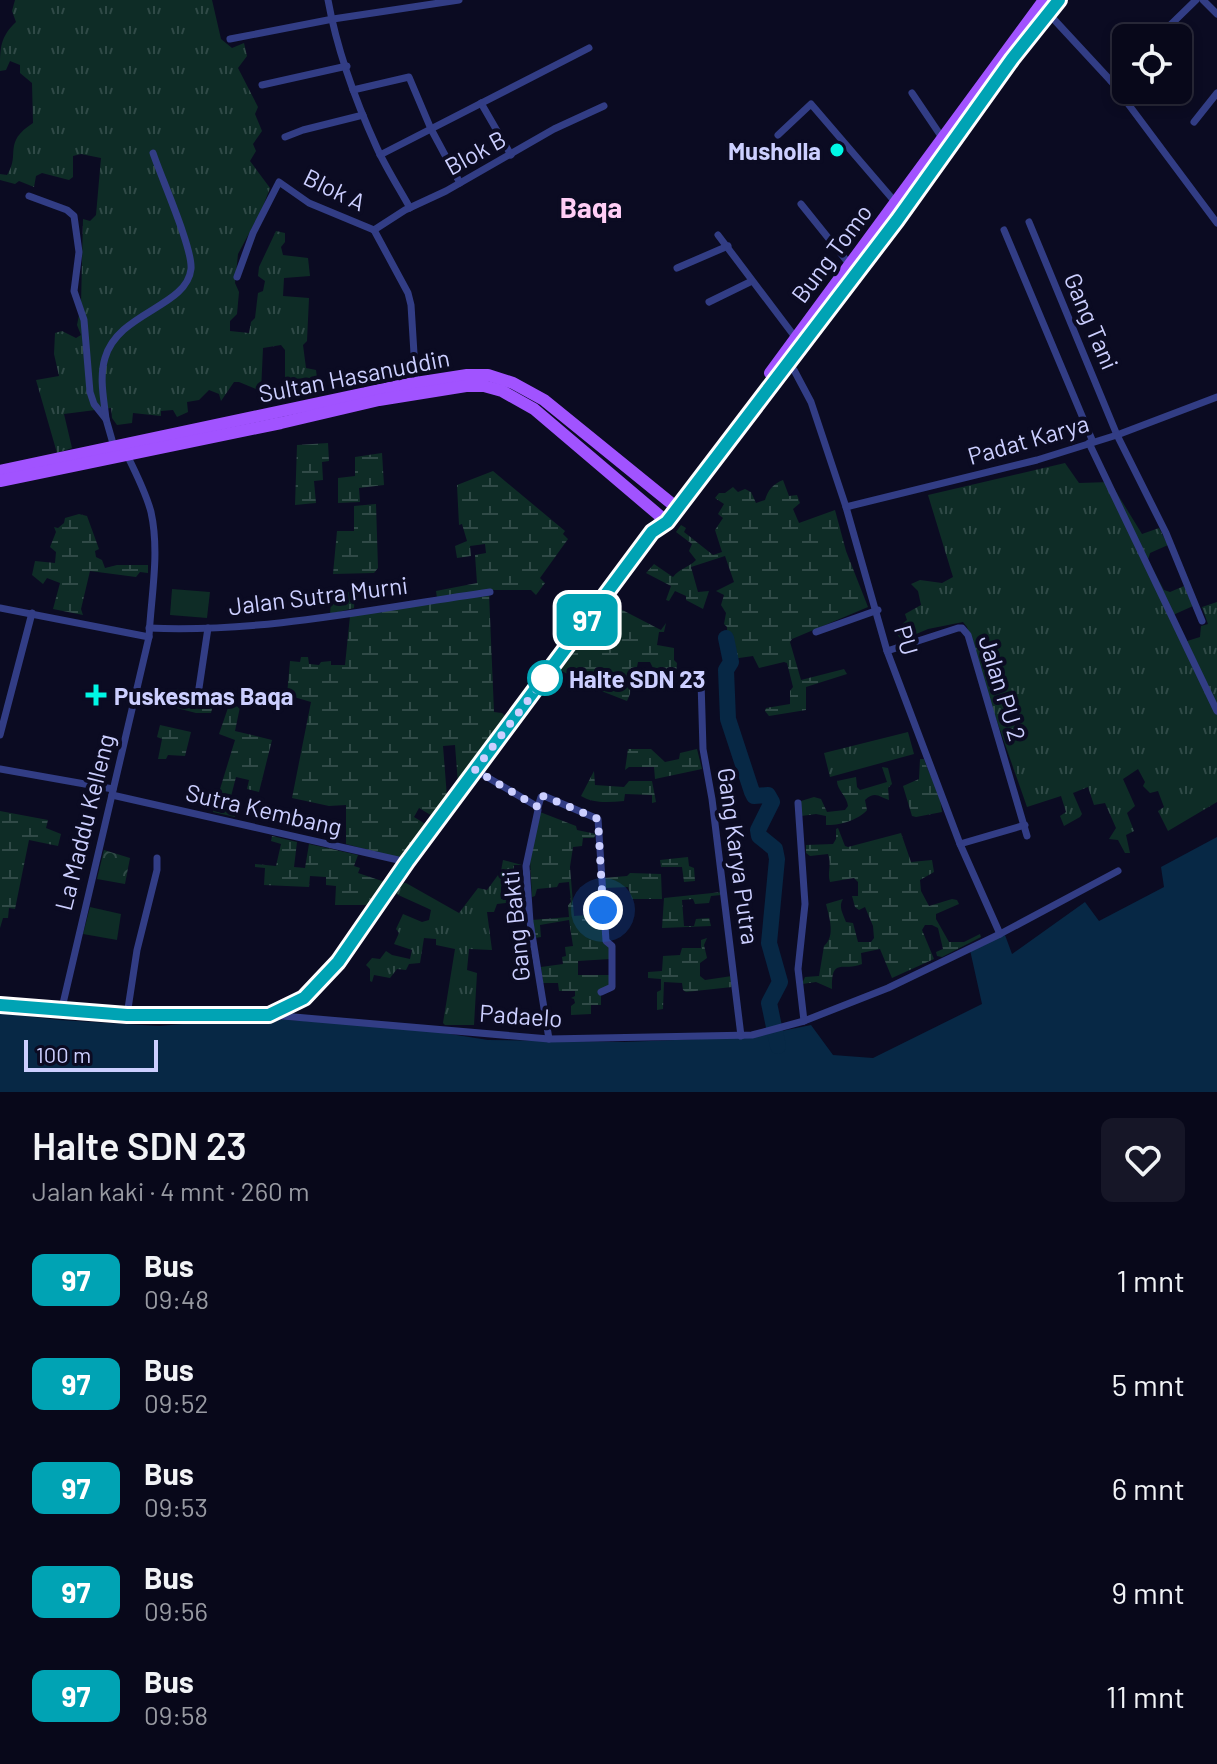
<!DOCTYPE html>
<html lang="id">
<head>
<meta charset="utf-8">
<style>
  body { margin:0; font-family:Barlow,sans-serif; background:#161627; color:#f1f3f6; height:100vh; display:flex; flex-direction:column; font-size:30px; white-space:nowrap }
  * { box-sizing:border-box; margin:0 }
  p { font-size:26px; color:#989aa2 }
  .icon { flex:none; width:44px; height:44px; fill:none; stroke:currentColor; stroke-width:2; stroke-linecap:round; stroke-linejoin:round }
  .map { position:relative; height:1092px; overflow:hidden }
  .sheet { display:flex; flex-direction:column; background:#08081a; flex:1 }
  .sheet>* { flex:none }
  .badge { padding:0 16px; border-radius:12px; font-size:28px; line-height:52px }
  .buttons { position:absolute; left:1112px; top:24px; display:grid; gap:16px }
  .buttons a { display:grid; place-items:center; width:80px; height:80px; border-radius:12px; background:#08081a; box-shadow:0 4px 12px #0003,0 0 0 2px #292939; font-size:40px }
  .scale { position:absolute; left:24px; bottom:20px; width:134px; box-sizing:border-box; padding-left:8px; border:4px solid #cccfff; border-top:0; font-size:22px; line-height:28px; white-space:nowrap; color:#cccfff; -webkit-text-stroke:6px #0b0b22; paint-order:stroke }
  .you { position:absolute; width:40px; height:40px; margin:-20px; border:6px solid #fff; border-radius:50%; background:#1a73e8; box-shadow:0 0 0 12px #1a73e833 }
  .map>.badge { position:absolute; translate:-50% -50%; box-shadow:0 0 0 4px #fff }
  .round { display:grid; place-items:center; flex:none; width:84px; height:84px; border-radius:12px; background:#161627 }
  .head { display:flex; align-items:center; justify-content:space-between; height:136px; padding:0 32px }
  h1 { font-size:38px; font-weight:600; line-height:60px }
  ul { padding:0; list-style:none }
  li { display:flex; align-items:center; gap:24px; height:104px; padding:0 32px }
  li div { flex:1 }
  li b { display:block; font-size:30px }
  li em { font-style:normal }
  li .badge { min-width:88px; font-weight:700; text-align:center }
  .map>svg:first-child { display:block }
  .grass { fill:url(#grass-tufts) }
  .forest { fill:url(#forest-crowns) }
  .wetland { fill:url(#wetland-marsh) }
  .garden { fill:#0e2c26 }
  .water { fill:#072845 }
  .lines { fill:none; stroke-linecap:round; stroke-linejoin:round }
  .river { stroke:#072845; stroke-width:16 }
  .minor { stroke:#323d85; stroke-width:7 }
  .tertiary { stroke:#323d85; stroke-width:9 }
  .primary { stroke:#a153ff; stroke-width:12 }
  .line-casing { stroke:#fff; stroke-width:18 }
  .line { stroke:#00a3b4; stroke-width:12 }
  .walk { stroke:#cccfff; stroke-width:8; stroke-dasharray:0 14.4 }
  .poi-dot { fill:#00f7e5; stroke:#0b0b22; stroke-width:3 }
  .stop-dot { fill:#fff; stroke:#00a3b4; stroke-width:4 }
  .labels { text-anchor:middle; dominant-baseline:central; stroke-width:8; stroke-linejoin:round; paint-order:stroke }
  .poi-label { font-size:24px; font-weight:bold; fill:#cccfff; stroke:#0b0b22; text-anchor:end }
  .street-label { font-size:24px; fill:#cccfff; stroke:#0b0b22 }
  .stop-label { font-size:24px; font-weight:bold; fill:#cccfff; stroke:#0b0b22; text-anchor:start }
  .quarter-label { font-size:28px; font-weight:bold; fill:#ffcef6; stroke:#0b0b22 }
</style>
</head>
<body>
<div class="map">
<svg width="1217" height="1092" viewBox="0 0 1217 1092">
  <defs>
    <pattern id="grass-tufts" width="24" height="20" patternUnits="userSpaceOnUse" patternTransform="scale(2)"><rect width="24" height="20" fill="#0e2c26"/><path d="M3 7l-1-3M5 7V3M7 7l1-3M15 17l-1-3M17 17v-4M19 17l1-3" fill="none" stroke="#304a47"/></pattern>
    <pattern id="forest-crowns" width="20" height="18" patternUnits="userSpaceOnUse" patternTransform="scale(2)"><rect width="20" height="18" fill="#0e2c26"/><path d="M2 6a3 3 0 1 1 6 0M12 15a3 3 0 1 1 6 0" fill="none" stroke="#304a47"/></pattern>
    <pattern id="wetland-marsh" width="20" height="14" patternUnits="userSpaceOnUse" patternTransform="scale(2)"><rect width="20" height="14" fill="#0e2c26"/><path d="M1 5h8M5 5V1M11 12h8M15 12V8" fill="none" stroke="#304a47"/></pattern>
  </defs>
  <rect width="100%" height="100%" fill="#0b0b22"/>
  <!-- grass -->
  <g class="grass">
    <path d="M15,0H212L221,39L232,48L244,43L247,56L238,68L258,107L255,114L262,131L253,144L256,151L250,161L270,188L262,209L238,254L235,283L239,292L237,314L230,321V331L249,333L251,322L255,318L258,293L263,291L265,281L258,276L259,267L276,231L285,233V242L281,247L283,255L308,258L310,276L284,278L283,296L309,298L307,341L303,345L306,368L316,370L317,378L285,379V350L281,345L263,348L261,391L239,382H234L221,401L219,394L209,390L199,400L187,402L188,412L177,417L173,410L161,411V416L133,413L132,423L117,425L112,418L111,408L64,414L72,448L57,453L36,380L59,376L54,354L55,333L62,331L76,338L81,335L77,325L81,305L83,219L90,221L96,215L101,158L81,154L73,156V177L69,180L42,173L36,176L34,187L19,181L15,184L0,180V174L7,175C21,154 2,143 33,123L32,83L20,73V65L10,61L6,70L0,71C0,48 0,37 16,22L12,11Z"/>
    <path d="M1065,463L1079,483L1110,482L1142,534L1159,528L1168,545L1150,553L1148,560L1164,590L1170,592L1184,586L1193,606L1173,615L1184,642L1200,637L1201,626L1208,624L1202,607L1217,602V802L1168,831L1158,811L1164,807L1158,791L1150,793L1143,786L1145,782L1138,769L1123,779L1135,806L1127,813L1134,831L1126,835L1130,853H1125L1118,840L1109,839L1116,828L1105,803L1094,805L1088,787L1073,793L1082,814L1080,817L1064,826L1060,816L1066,812L1061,796L1027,807L993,710L967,627L963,622L928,629L902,640L894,631L907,620L905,614L921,605L918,591L911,584L920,580L942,583L953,577L928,495Z"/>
    <path d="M908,732L914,754L830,777L824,753Z"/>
    <path d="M503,860L522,865H514L513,873L506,874L501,887V899H512L511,893H523L524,901L497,904L494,912H487L492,950L469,949L467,970L477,973L474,1025H445L443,1023L455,949L436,945V939L424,938L420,963L409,964L406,970L397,969L390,978L374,975L372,982L370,981V969L366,965L372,958L380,959L386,951L392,955L410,959L412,950L394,944L399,933L396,929L403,914L422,922L429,920L431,910L427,908L396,894L400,883H406L459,913L478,888L487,890L501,871Z"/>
  </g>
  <!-- forest -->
  <path class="forest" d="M104,850L130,858L125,884L97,879Z"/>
  <!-- wetland -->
  <g class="wetland">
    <path d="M328,443L329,461L322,462L323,480L314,481L316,503L295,505L297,445Z"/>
    <path d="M382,453L384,485L359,488L360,502L338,503V478L355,476V457Z"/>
    <path d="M493,471L565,531L563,534L568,539L540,578L545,583L536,595L531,590H490L437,598L436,591L477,583L475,555L486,553L485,544L470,546L471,556L457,558L455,546L467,541L462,524L459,525L457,485Z"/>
    <path d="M783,480L789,496L797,495L800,503L793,509L799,523L835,510L846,551L868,607L792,639L790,642L801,680L844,669L847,674L806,687V710L769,716L765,711L766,708L790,704V691L793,687L787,663L784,662L759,668L753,656L732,659L728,650L727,627L724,624L726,613L721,605L724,595L716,591L734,582L725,556L691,567L698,592L709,591L703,609L686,600V596L675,591L669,601L666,600L671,586L646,573L654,564L673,577C680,568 688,568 696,560L689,551L692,544L676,532L681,525L686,528L684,532L713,555L722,552L715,530L723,518L718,514L724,504L715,498L719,493H725L733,487L738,492L745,489L751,492L756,503L765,500C768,490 773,484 783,480Z"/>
    <path d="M376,504L378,568L374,573L333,574L337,531H354V506Z"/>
    <path d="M79,514L87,516L99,549L95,551L96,557L102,560L105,568L117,565H148V573L140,572L136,577L90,571L81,609L83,615L53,609L60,583L47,578L43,584L32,575L35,561L55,563L56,552L50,547L56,532L54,527L58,528L64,523L65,518Z"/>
    <path d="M332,592H355L354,608L330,614Z"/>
    <path d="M489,593L494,712L502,713L507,718L458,784L455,745L443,746L447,797L434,817L419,808L414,817L427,825L403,859L346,844V805L329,806L292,798L311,702L287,695L290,661L300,662L301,657H308L309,664L319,665L321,662L331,661V665H345L350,616Z"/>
    <path d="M605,601L659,629L661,630L666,623L664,632H659L657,645L674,648V660L677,663L676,673L679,675L678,678L666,677L664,669L653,668L650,662H638L637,667L631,668L630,694L627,701L586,685L557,668L560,661L590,625L609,634L615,630L616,625L596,615Z"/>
    <path d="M170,689L199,692L230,691L227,702L214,701L211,713H196L165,705Z"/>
    <path d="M229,705L240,707L235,731L272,740L259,792L247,789L249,780L236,777L229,804L237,806L235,817L213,812L235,740L219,734Z"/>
    <path d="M160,725L191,732L185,756L168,755L166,759H158L162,739L157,737Z"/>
    <path d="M628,749H651L665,762L679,759L680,753L697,749L702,769L655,779L654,767H629L625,770Z"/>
    <path d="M920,759H924C929,775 941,794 942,812L916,817L912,816L903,786L919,779Z"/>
    <path d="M882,767L888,768L892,784L888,788L889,800C880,798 876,790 865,800L867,810C859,820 838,826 826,825V816L816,814L801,816V801L814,797L821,799L827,812L845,810L848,806C847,796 837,790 837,781L856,777L857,787L860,790L887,782Z"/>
    <path d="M594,771L595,785L624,787L629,781H652L656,802L652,803V795L625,794L624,801C609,802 594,804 581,796Z"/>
    <path d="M0,811L48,820L46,828L61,834L58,846L29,840L15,909L9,908L8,918H3L0,928Z"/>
    <path d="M540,812L576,826L577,830L596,834L594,838H583L582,846L573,847L570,867L574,916L602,914L610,942V959L578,961V975H610V987L601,989V1005H591V1014L571,1015V1006L575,1003L574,999L571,998L575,996V991H559L558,983H543L541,967L563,964L562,957L566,956L565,947L573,946L569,920L540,925L541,937L535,938L532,920L569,917L568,905L571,902L569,882L559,883L557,887L537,889L535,896L532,897L530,860Z"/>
    <path d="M838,828L845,846L848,847L901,833L911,862L932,860L934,872L920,880L921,891L929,906L952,899L957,900L959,904L936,914V919L949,942H964L980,934L981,937L942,957L937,956L936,952L943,949L938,928L932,925H925L922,930L934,959L892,978L880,949L861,953L862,964C843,972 831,956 832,989L816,982L802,984L805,977L819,976L824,946C836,936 829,917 826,904L843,899C838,906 843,914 846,922L853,923L858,942H871L874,938L873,926L865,907L859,910L855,907L852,896H858V882L854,878L830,882C827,872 832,865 828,854L810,856L806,853V845L833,844L836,839V829Z"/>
    <path d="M272,836L297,842L294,867L305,868L309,844L358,855L354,866L360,868L358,873L385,882L368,905H335L336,886L326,885V877L310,876L309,887L264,885L265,868L255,867V864L276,866L281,844L271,841Z"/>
    <path d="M688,857L689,866L694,868L695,881L684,882L682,867H661L660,860Z"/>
    <path d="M630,873L661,874L662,899H632L628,887L604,888L603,878L627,876Z"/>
    <path d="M722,892L721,895L711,896L709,903L695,904L693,899L682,900L684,926H694L696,919L709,918L711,926L662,928L664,898Z"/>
    <path d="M707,938L704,945L707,958L700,963V976L705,980L732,976V987L686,992L683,990L682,983L664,982L663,1009L657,1010V992L661,990V979L648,978V972L662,971L663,956L680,955L682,948H701V940Z"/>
  </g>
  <!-- garden -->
  <g class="garden">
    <path d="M172,589L210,592L207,618L170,615Z"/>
    <path d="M90,907L121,914L117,940L83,934Z"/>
  </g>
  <!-- water -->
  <path class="water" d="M1217,837V1092H0V1013L59,1020L159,1026L253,1018L406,1027L488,1040L624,1042L752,1037L811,1025L833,1055L873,1058L982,1004L970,950L1005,935L1012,954L1085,902L1099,921L1164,887L1161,867Z"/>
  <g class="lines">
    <!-- river -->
    <path class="river" d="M726,638L731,662L726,670L728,719L752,792L754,796L768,795L772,802L758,830L759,836L775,849L777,859L769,943L780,982L769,1003L778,1046"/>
    <!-- minor -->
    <g class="minor">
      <path d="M328,0C337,50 356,102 377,148C386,168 399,188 410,208"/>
      <path d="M1203,0L1217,14"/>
      <path d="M1048,13L1111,81L1217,223"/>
      <path d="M1157,38L1196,0"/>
      <path d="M230,39L333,19L459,0"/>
      <path d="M1111,81L1126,67"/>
      <path d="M262,85L347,66"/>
      <path d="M353,90L409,77L431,129L460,183"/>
      <path d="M912,93L943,139"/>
      <path d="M481,103L511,155"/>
      <path d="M1194,122L1217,93"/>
      <path d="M778,135L811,104L896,203"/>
      <path d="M285,137L303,130L363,115"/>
      <path d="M380,155L589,48"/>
      <path d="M29,196L67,210L74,216L79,252L74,291L84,320L90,392L94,404L106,419L114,447"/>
      <path d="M801,204L850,265"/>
      <path d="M1029,222L1117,435L1166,533L1202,621"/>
      <path d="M374,230L405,210L446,191L554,129L604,106"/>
      <path d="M374,230L408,293L411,305L416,386"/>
      <path d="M1004,230L1093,442"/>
      <path d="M718,235L795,337"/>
      <path d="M677,268L728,246"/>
      <path d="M237,277L253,233L279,182L309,203L374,230"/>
      <path d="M709,302L752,281"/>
      <path d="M786,361L794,370L811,402L846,507L887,651L960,844L1000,934"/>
      <path d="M106,419C104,399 99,378 105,358C118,312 187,307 191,269C193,249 161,177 153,153"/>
      <path d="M1089,443L1217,711"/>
      <path d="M846,507L1037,460L1117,435L1217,397"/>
      <path d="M0,608L149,637"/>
      <path d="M149,628C265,633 377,608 490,592"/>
      <path d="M816,632L878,610"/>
      <path d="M887,651L958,628H962L968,635L1027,836"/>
      <path d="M701,681L703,749L712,799L741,1036"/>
      <path d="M199,688L208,628"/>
      <path d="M0,735L32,613"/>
      <path d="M0,769L113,789"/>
      <path d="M475,770L538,807L541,797L544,796L598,819L606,941L612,946V987L601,992"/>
      <path d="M112,795L407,862"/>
      <path d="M798,803L805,904L798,969L804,1021"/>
      <path d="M538,810L526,866L530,922L549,1039"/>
      <path d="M960,844L1025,825"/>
      <path d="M61,1012L149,637C151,596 160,553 151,512C146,493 136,473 127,455"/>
      <path d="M127,1015L137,950L157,870V858"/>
      <path d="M271,1015L549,1039L752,1035L804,1021L888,988L1000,934L1118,871"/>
    </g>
    <!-- tertiary -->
    <path class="tertiary" d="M0,1005L127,1015H269L304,998L338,962L407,862L662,516"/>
    <!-- primary -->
    <g class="primary">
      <path d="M770,373L1044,0"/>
      <path d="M0,471L403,385L467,375H488L513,383L544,400L677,508"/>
      <path d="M0,481L281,423L379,400L466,386H484L502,391L534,409L667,522L897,220L1012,59L1059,0"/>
    </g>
  </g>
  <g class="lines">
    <defs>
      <path id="line" d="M0,1005L127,1015H269L304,998L338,962L407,862L652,532L667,522L897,220L1012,59L1059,0"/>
    </defs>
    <!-- line casing -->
    <use href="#line" class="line-casing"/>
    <!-- line -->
    <use href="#line" class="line"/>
    <!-- walk -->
    <path class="walk" d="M545,678L475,770L538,807L541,797L544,796L598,819L603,910"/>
  </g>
  <!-- markers -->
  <g class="poi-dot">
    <circle cx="837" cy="150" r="8"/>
    <path d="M92 683h8v8h8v8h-8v8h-8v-8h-8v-8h8z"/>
  </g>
  <circle class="stop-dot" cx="545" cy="678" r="16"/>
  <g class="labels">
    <!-- poi labels -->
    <g class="poi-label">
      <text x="821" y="150">Musholla</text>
      <text x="114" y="695" text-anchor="start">Puskesmas Baqa</text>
    </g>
    <!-- street labels -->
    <g class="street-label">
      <text transform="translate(475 152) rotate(-29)">Blok B</text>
      <text transform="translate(335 189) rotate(26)">Blok A</text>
      <text transform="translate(831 253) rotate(-53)">Bung Tomo</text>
      <text transform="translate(1092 321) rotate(67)">Gang Tani</text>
      <text transform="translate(354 375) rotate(-11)">Sultan Hasanuddin</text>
      <text transform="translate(1028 439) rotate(-16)">Padat Karya</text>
      <text transform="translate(318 595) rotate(-7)">Jalan Sutra Murni</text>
      <text transform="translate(907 640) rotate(74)">PU</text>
      <text transform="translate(1003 688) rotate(73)">Jalan PU 2</text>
      <text transform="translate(264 809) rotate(13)">Sutra Kembang</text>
      <text transform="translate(84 822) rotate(-76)">La Maddu Kelleng</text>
      <text transform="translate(739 856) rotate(82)">Gang Karya Putra</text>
      <text transform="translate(515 926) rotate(-96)">Gang Bakti</text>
      <text transform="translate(521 1015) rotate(4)">Padaelo</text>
    </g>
    <!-- stop labels -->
    <g class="stop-label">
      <text x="569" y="678">Halte SDN 23</text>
    </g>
    <!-- quarter labels -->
    <g class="quarter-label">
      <text x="591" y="207">Baqa</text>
    </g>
  </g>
</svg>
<div class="buttons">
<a><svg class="icon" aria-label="locate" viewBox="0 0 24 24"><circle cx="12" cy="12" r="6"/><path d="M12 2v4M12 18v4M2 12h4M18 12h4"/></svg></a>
</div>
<div class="scale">100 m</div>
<div class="you" style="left:603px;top:910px"></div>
<b class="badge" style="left:587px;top:620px;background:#00a3b4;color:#fff">97</b>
</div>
<section class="sheet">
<div class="head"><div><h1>Halte SDN 23</h1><p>Jalan kaki · 4 mnt · 260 m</p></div><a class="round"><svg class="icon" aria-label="heart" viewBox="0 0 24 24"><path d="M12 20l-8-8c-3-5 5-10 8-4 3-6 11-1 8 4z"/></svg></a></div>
<ul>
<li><span class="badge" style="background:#00a3b4;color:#fff">97</span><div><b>Bus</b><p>09:48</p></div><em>1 mnt</em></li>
<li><span class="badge" style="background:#00a3b4;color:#fff">97</span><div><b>Bus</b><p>09:52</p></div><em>5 mnt</em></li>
<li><span class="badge" style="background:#00a3b4;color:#fff">97</span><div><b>Bus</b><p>09:53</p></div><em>6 mnt</em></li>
<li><span class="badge" style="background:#00a3b4;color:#fff">97</span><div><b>Bus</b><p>09:56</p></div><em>9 mnt</em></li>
<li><span class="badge" style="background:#00a3b4;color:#fff">97</span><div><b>Bus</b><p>09:58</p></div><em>11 mnt</em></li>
</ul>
</section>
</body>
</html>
